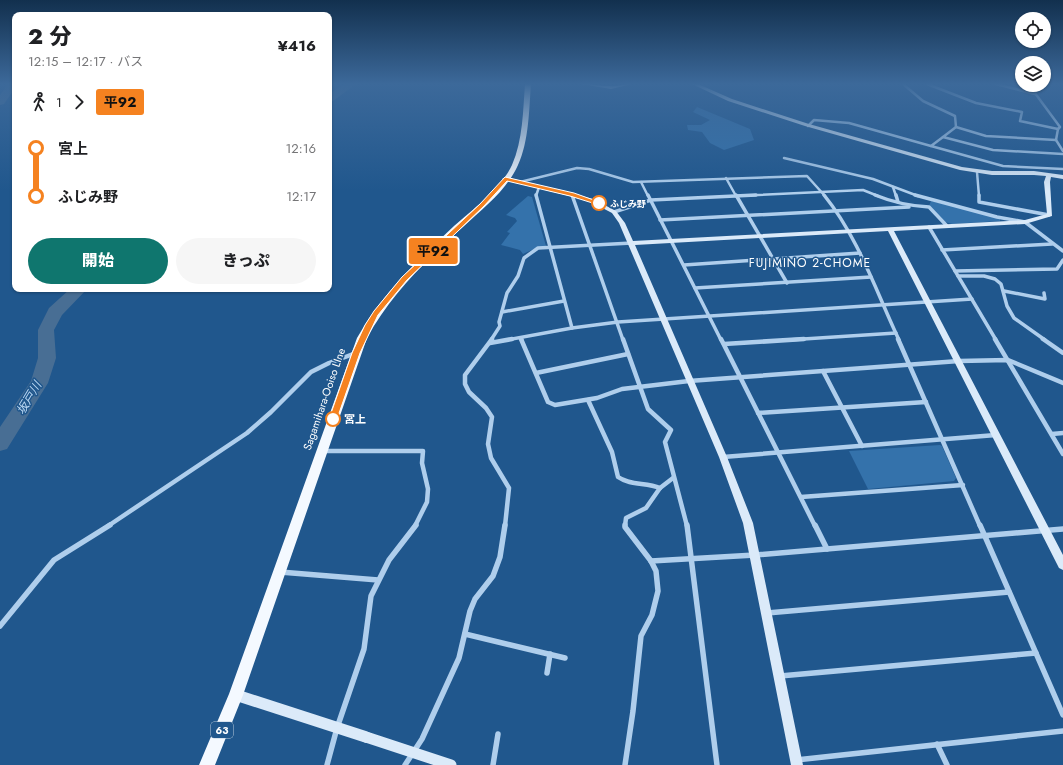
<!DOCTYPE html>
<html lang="ja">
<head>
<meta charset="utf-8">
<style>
  body { margin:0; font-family:Jost,"Noto Sans JP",sans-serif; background:#f6f6f6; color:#202124; height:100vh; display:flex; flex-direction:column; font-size:15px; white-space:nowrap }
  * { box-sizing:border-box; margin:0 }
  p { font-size:13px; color:#757577 }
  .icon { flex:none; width:22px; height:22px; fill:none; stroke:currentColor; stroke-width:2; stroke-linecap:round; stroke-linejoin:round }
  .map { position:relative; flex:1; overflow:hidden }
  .sheet { position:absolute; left:12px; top:12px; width:320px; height:280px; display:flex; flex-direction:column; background:#fff; border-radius:8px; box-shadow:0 1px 3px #0004 }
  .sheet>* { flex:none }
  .badge { padding:0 8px; border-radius:3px; font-size:14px; line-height:26px }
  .controls { position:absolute; left:1015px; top:12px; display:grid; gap:8px }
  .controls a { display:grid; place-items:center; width:36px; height:36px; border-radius:50%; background:#fff; box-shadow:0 1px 3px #0004; font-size:20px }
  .map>.badge { position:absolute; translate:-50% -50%; box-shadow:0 0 0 2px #fff }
  .legs { display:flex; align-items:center; gap:6px; height:44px; padding:0 16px; font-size:13px }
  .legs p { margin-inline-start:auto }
  .headline { display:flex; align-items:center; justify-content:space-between; height:68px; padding:0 16px }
  h1 { font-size:22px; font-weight:800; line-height:30px }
  .action { display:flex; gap:8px; margin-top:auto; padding:8px 16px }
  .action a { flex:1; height:46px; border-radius:24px; background:#0f766e; color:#fff; font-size:16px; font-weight:800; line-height:46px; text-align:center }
  .action a+a { background:#f6f6f6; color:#202124 }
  ul { padding:0 16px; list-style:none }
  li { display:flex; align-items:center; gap:14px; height:48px; font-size:15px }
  li i { display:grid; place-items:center; width:6px; height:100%; margin:0 5px; background:currentColor }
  li i::after { content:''; width:10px; height:10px; margin:-5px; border:3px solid; border-radius:50%; background:#fff }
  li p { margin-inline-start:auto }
  li:first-child i { background:linear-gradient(#0000 50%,currentColor 0) }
  li:last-child i { background:linear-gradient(currentColor 50%,#0000 0) }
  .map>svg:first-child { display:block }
  .green { fill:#3472ab }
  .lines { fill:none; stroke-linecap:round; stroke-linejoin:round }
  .river { fill:#486e94; fill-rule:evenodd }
  .street-far3 { stroke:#afceec; stroke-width:2.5 }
  .street-far2 { stroke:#afceec; stroke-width:3.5 }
  .street-far1 { stroke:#afceec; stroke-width:4.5 }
  .street { stroke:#afceec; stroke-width:5.5 }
  .secondary { fill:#dbeaf9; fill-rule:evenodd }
  .primary { fill:#f4f9ff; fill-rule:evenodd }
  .secondary-bridge { stroke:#dbeaf9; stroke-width:11 }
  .line-1 { fill:#f58220; stroke:#fff }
  .stop-1-dot { fill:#fff; stroke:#f58220; stroke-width:2 }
  .labels { text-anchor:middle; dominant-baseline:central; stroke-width:3; stroke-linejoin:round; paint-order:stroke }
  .far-stop-label { font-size:9px; font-weight:bold; fill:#fff; stroke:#20578d; text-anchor:start }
  .shield { fill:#20578d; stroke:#bccddd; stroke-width:1 }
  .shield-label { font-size:10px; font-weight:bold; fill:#fff }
  .street-label { font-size:11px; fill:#fff; stroke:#20578d }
  .stop-label { font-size:11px; font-weight:bold; fill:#fff; stroke:#20578d; text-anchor:start }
  .neighbourhood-label { font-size:12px; letter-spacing:1px; fill:#fff; stroke:#20578d }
  .water-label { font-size:12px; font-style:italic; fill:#bbd8f3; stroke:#20578d }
</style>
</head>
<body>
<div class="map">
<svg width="1063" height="765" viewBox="0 0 1063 765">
  <rect width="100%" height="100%" fill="#20578d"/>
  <!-- green -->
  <g class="green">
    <path d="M697,107L750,129L754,140L724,150L710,143L702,132L688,130L687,125H701L710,120L693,112Z"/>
    <path d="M528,196L532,197L546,246L534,249L523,254L520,250L501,245L510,233L507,232L517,221L515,218L506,215Z"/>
    <path d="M931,201L1000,218V221L952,224L945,222L929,206Z"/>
    <path d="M940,445L942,446L956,478L954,481L868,489L849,451Z"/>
  </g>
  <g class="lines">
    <!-- river -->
    <g class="river">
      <path d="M8,84H15V88L4,104L0,105V95Z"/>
      <path d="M344,84H356L333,101L329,102V94Z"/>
      <path d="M70,289H87L62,315L54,330L56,358L48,383L7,449L0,451V427L31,381L38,358V330L49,308Z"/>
    </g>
    <!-- street-far3 -->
    <g class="street-far3">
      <path d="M903,84L923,101L955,116L956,127"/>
      <path d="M927,84L976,103L1022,112L1020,121L1058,129L1056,140L986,136L956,127L943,137L993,150L1063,154"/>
      <path d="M996,84L1035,94"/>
      <path d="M1029,85L1060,127L1058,129"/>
      <path d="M808,126L814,120L849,123L931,146"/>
      <path d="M943,137L931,146L1003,166L1063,169"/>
      <path d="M1056,140L1063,151"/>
      <path d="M784,158L873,179L918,196"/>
      <path d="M977,172L979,196"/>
      <path d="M726,178L736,196"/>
      <path d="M520,182L577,168L589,169L633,182L807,176L825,196"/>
      <path d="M641,182L648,196"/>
      <path d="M893,187L896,196"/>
      <path d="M536,196L539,187"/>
      <path d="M735,196L863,190L878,196"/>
    </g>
    <!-- street-far2 -->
    <g class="street-far2">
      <path d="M536,195L572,328"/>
      <path d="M572,195L623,340"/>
      <path d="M648,195L721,340"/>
      <path d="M736,195L787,283"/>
      <path d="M824,195C858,237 876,291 899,340"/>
      <path d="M875,195C892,202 910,206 929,207L947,226"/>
      <path d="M896,195L898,202"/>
      <path d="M915,195L997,217L1025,222L1063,251"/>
      <path d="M979,195V202L1049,215"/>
      <path d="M614,212L651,200L756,195"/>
      <path d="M660,220L909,207"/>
      <path d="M929,227L996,340"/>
      <path d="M942,250L1052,244"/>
      <path d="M684,265L860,253"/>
      <path d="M955,271L1057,269L1063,260"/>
      <path d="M958,276H984L995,279L1001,284L1007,306L1014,318L1045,340"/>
      <path d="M695,288L871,277"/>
      <path d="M1004,291L1045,299L1044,293"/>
      <path d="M502,312L564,301"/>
      <path d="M521,338L522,340"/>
      <path d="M491,340L500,326L499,322L507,293L518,276L524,258L538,248L632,243"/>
      <path d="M507,340L572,328L618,322L972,299"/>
      <path d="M788,340L896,333"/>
    </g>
    <!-- street-far1 -->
    <g class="street-far1">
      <path d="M492,339L465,375V384L469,392L486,408L492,417L488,444L491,458L509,488L505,526"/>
      <path d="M521,339L548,402L555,405L597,398L622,389L689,381L959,361L1008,360L1063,383"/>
      <path d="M623,339L648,409L671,430L665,442L687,526"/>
      <path d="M721,339L815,526"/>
      <path d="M898,339L980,526"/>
      <path d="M995,339L1063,454"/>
      <path d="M1043,339L1063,353"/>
      <path d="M490,343L512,339"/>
      <path d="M724,344L804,339"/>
      <path d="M823,371L862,446"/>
      <path d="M536,373L628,354"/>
      <path d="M588,400L612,452L618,477C631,486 646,482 660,488"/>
      <path d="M758,413L926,402"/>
      <path d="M1052,434L1063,433"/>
      <path d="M323,451H423L422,463L428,489L427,502L415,526"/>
      <path d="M723,457L996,435"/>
      <path d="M801,497L963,485"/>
      <path d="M108,526L247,433L271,412L311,372L329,363L356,353"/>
      <path d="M625,526L626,518L646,508L660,488L673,478"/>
    </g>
    <!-- street -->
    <g class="street">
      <path d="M687,525L717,765"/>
      <path d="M815,525L827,549"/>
      <path d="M980,525L1063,715"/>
      <path d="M651,561L755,555L1063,529"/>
      <path d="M280,572L378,580"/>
      <path d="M767,613L1009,592"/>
      <path d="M0,626L54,560L110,525"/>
      <path d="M465,634L565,658"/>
      <path d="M547,673L550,654"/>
      <path d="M780,676L1036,653"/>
      <path d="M937,744L947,765"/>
      <path d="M796,760L1063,731"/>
      <path d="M327,765L337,728L364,649L371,596L389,560L416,525"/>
      <path d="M405,765L422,739L459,658L470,611L475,599L493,576L500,557L505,525"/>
      <path d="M493,765L498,734"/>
      <path d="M625,765L633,711L641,636L652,615L658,591L656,571L651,561L625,527V525"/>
    </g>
    <!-- secondary -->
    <g class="secondary">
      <path d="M581,84C591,84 600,86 610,86C617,87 625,84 632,84L611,89Z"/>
      <path d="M692,84H698L732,99L809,124L962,167L992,171H1034L1063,175V179L1051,177L1050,182L1052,216L1025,224L894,231L1063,555V570L1059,568L888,231L635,245L727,457L753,523L803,765H791L743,523L719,457L619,223L612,213L589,201L502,179L505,177L593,199L616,211L625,223L633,241L1025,220L1047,214L1044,182L1046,176L1034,175H992L960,170L805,126L728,101Z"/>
      <path d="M236,689L366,731L370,733L372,737L370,741L366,743L236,701L232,699L230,695L232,691Z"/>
    </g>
    <!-- primary -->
    <path class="primary" d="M525,84H531C529,110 529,141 518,165C507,190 483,208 464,226C427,259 391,294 367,338L243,695L215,765H199L229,694L357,338C382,294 417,261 454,226C474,208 500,190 512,165C523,140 523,110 525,84Z"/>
    <!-- secondary-bridge -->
    <path class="secondary-bridge" d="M366,737L451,765"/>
  </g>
  <!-- sky -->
  <linearGradient id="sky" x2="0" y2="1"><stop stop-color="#12304e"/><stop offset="0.44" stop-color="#3c699a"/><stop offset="1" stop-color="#3c699a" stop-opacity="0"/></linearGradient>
  <rect width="1063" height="191" fill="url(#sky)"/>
  <!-- line-1 -->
  <path class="line-1" d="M505,177L574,193L602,203L599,205L570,196L507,181L484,206L407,280L378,315L360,353L337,419L333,422L330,421L329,419L352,353L365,325L374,311L402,277L480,204Z"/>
  <!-- markers -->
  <g class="stop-1-dot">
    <circle cx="599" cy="203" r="7"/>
    <circle cx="333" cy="419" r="7"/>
  </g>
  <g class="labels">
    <!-- far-stop labels -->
    <g class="far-stop-label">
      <text x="610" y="203">ふじみ野</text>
    </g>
    <!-- shield labels -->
    <rect class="shield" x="211" y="722" width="22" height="16" rx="3"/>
    <g class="shield-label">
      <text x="222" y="730">63</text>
    </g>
    <!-- street labels -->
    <g class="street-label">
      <text transform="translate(324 399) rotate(-71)">Sagamihara-Ooiso LIne</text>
    </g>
    <!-- stop labels -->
    <g class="stop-label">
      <text x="344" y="419">宮上</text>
    </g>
    <!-- neighbourhood labels -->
    <g class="neighbourhood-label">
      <text x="810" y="263">FUJIMINO 2-CHOME</text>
    </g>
    <!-- water labels -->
    <g class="water-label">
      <text transform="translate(29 398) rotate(-59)">坂戸川</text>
    </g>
  </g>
</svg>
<div class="controls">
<a><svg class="icon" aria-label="locate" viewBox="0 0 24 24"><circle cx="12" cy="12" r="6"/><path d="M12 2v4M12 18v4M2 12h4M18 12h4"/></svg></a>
<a><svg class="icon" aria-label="layers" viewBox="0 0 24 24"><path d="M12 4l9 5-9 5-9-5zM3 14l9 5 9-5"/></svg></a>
</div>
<b class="badge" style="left:433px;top:251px;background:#f58220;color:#111">平92</b>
<section class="sheet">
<div class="headline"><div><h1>2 分</h1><p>12:15 – 12:17 · バス</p></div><b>¥416</b></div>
<div class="legs"><svg class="icon" aria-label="walk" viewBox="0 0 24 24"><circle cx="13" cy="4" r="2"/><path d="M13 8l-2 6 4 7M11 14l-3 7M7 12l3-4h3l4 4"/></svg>1<svg class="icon" aria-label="forward" viewBox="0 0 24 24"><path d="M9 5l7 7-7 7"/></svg><b class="badge" style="background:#f58220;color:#111">平92</b></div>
<ul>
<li><i style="color:#f58220"></i><b>宮上</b><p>12:16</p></li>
<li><i style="color:#f58220"></i><b>ふじみ野</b><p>12:17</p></li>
</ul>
<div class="action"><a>開始</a><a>きっぷ</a></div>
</section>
</div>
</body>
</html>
